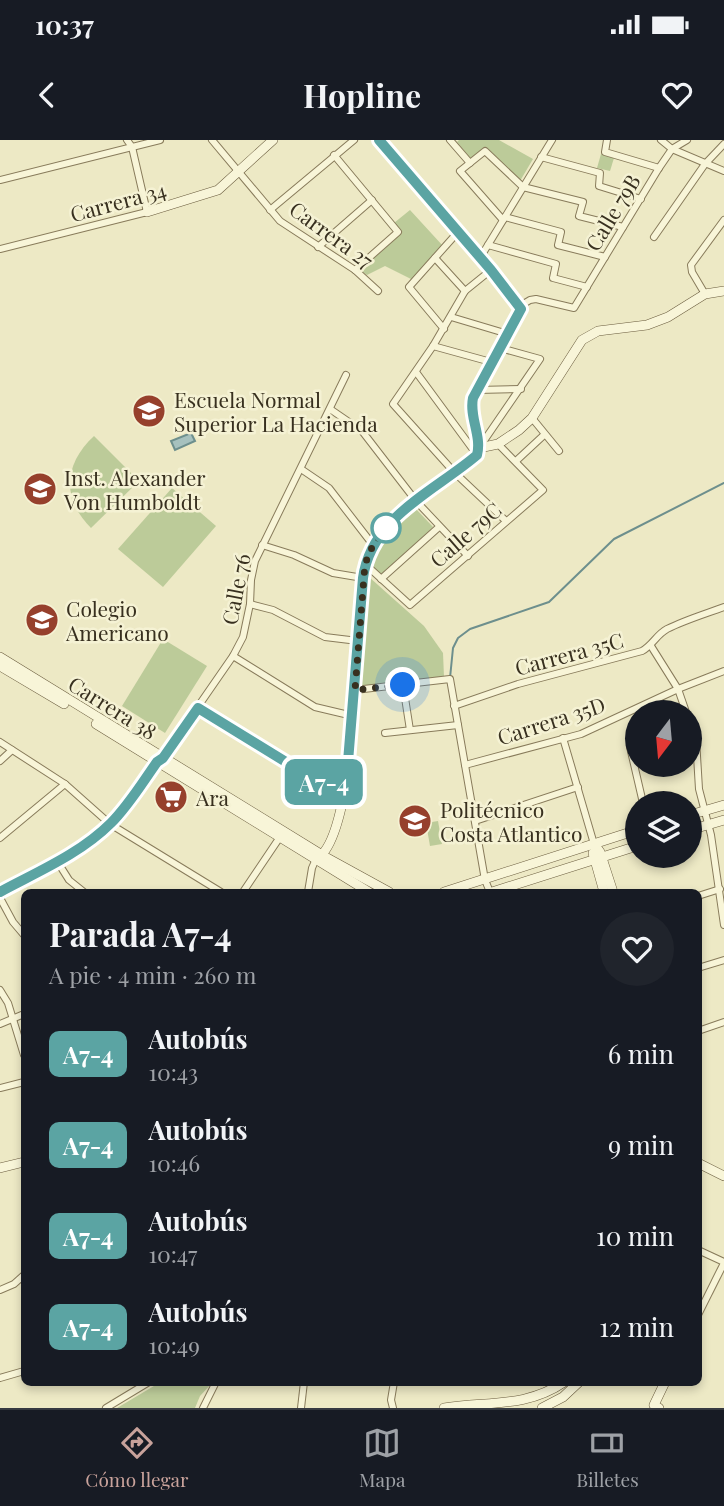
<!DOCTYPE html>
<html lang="es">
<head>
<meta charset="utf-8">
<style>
  body { margin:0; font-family:"Playfair Display",serif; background:#20242c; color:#f1f3f6; height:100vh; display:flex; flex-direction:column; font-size:26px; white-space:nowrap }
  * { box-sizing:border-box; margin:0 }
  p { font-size:23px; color:#9ea1a6 }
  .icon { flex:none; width:38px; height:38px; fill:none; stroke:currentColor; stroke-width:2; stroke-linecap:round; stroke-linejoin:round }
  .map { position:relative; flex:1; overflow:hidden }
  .sheet { position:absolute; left:21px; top:749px; width:681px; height:497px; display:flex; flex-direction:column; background:#171b24; border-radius:10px; box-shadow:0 4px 10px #0003 }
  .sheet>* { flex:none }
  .badge { padding:0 14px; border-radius:10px; font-size:24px; line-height:46px }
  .needle { width:46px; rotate:196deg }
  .fabs { position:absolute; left:625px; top:560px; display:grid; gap:14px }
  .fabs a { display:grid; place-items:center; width:77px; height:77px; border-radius:50%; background:#171b24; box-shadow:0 4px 10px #0003; font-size:35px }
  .you { position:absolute; width:35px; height:35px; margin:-18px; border:5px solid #fff; border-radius:50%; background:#1a73e8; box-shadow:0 0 0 10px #1a73e833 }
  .map>.badge { position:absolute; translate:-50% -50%; box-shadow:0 0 0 4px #fff }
  .round { display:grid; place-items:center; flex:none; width:74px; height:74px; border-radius:37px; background:#20242c }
  .headline { display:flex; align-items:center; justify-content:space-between; height:119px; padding:0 28px }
  h1 { font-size:33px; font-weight:700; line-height:52px }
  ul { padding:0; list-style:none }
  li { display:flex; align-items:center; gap:21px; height:91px; padding:0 28px }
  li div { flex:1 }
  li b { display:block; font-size:26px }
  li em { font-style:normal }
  li .badge { min-width:77px; font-weight:700; text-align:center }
  .status { display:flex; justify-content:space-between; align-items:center; height:49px; padding:0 35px; background:#171b24; direction:ltr }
  .status svg { height:19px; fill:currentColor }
  header { display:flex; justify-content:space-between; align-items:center; height:91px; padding:0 28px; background:#171b24; font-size:32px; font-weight:700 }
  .menu { display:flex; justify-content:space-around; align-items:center; height:98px; border-top:2px solid #363941; background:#171b24; font-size:19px; color:#9ea1a6 }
  .menu a { display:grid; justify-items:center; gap:4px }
  .menu .active { color:#c8a29b }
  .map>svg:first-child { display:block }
  .green { fill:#bccb99 }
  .water { fill:#a6c1be; stroke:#6d8f8d; stroke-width:2 }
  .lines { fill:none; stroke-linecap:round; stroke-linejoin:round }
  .stream { stroke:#6d8f8d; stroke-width:2 }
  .street-casing { stroke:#887b5b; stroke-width:8 }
  .secondary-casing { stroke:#6a5c3e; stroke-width:10 }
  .street { stroke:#f8f5d8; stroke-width:6 }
  .secondary { stroke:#f8f5d8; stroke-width:9 }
  .line-casing { stroke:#fff; stroke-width:16 }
  .line { stroke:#5ba4a3; stroke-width:10 }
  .walk { stroke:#38301f; stroke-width:7; stroke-dasharray:0 12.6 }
  .stop-dot { fill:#fff; stroke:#5ba4a3; stroke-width:3.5 }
  .labels { text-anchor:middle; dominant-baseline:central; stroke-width:5; stroke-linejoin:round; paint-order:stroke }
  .street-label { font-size:21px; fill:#38301f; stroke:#f5f2d4 }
  .poi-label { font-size:21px; fill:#38301f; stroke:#f5f2d4; text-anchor:start }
</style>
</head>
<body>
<div class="status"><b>10:37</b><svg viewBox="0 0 49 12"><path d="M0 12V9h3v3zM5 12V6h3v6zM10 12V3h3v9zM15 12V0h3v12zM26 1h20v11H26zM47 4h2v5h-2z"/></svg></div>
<header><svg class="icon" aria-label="back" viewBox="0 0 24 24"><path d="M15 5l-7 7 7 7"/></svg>Hopline<svg class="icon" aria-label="heart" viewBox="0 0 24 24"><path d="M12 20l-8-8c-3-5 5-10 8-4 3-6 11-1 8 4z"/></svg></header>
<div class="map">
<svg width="724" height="1268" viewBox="0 0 724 1268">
  <rect width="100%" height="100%" fill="#ede9c5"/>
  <!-- green -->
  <g class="green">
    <path d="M459,0H499L533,19L520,41L485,9L471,19L457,2Z"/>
    <path d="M601,14L614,18L610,31L597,28Z"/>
    <path d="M410,70L443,106L413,140L385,126L367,135L360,130L402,93L394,83Z"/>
    <path d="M94,296L139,341L91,388C61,358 64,324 94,296Z"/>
    <path d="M172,348L216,386L163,447L118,409Z"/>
    <path d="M416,369L433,387L382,436C377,432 372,429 372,422C372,405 403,377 416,369Z"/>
    <path d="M369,437L424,486L443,513L444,537L361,546Z"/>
    <path d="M163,499L207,526L165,593L122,566Z"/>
    <path d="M438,681L442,704L430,706L426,683Z"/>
    <path d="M159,1243V1242L212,1243L200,1256L195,1268H117Z"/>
  </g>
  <!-- water -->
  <path class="water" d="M191,293L195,301L175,310L171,301Z"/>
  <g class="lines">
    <!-- stream -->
    <path class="stream" d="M450,538L453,508L458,498L470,489L549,462L614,399L724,343"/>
    <defs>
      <g id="street">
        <path d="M212,0L280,81L355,130L378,151"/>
        <path d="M450,0L470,23"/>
        <path d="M607,0L605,12L659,28"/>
        <path d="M661,0L672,9L724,31"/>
        <path d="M334,15L398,92L355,130"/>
        <path d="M541,17L600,33L599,46L641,59"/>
        <path d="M0,40L160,0"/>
        <path d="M270,70L354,0"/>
        <path d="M505,77L561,92L558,105L605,117"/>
        <path d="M503,80L460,31L485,11L523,47L583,62L579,76L623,87"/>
        <path d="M654,97L705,24L724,4"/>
        <path d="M488,105L556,124L553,138L587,147"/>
        <path d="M318,107L372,60"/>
        <path d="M0,109L147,72L132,7L127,0"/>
        <path d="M435,118L465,151"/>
        <path d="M480,118L552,0"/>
        <path d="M491,130L465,151L433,206L393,264L454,332L506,381"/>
        <path d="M705,154L692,132L691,125L724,80"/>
        <path d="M520,166L530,160L536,159L574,168L659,28L672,9L687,0"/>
        <path d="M451,177L508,194"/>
        <path d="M444,189L409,147L458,92"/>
        <path d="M433,206L491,222"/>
        <path d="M416,232L477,315"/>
        <path d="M477,250L521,249"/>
        <path d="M330,269L362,291L416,361L468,416"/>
        <path d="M532,278L559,311"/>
        <path d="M479,308L540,219L500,208"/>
        <path d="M516,321L544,295"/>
        <path d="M301,329L329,348L373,405"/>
        <path d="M262,405L294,415L333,433L363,438"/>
        <path d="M365,424L410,465L543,350L498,304"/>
        <path d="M381,439L439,387"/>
        <path d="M250,464L273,470L325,497L358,501"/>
        <path d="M651,506L678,549L686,572"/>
        <path d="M233,516L315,567L353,576"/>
        <path d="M403,545L410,590"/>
        <path d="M355,550L450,539L485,740L490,752"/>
        <path d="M454,566L518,544L642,511C653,505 656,495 667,489C685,480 705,474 724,467"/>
        <path d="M198,568L312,638L346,646"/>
        <path d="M690,581L696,599L699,649L711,695L724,785"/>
        <path d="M385,593L458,585"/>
        <path d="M563,598L594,704"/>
        <path d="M0,602L65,644L110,684L221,752"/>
        <path d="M630,607L643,663"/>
        <path d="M161,620L233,516L243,497L250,464L251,440L255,421L346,235"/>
        <path d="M0,621L12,610"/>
        <path d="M465,625L581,594L678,549L724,531"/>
        <path d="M475,681L578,647"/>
        <path d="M0,698L65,644"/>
        <path d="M57,721L69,740L84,752"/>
        <path d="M243,752L280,697"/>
        <path d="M308,752L312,728L316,719"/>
        <path d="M698,756L720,749"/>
        <path d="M0,758L13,782L24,795"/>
        <path d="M698,828L724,820"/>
        <path d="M0,850L8,863L24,915"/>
        <path d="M0,884L24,874"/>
        <path d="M698,891L724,882"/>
        <path d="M0,948L24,942"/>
        <path d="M698,1110L724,1122"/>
        <path d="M0,1150L14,1144L24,1135"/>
        <path d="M698,1175L724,1123"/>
        <path d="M0,1238L24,1231"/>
        <path d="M106,1268L149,1242"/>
        <path d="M203,1268L216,1242"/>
        <path d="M301,1268L304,1242"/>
        <path d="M393,1268L391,1260L394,1242"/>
      </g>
      <g id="secondary">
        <path d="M147,72L218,50L273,0"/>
        <path d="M479,308L498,304L519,290L532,278L582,200L598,191L647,185L668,177L705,154L724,151"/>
        <path d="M0,517L327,718L389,752"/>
        <path d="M0,526L64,564"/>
        <path d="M96,584L369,752"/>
        <path d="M690,675L724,665"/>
        <path d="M690,690L724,680"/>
        <path d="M594,704L600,712L613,752"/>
        <path d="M593,713L604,752"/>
        <path d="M316,719C353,701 357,521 360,478C362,457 360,434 368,415C387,369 441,345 477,315C482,296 469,277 473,258L521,169L491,130L379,0"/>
        <path d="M0,752L92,700L122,671L157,622"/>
        <path d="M444,752L637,690"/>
        <path d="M492,752L637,706"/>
        <path d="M698,1023L724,1036"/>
        <path d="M0,1028L24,1022"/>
        <path d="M444,1268C488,1261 526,1268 564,1242"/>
        <path d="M542,1268L563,1257L579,1242"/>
        <path d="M659,1268L654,1265L665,1242"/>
      </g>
    </defs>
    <!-- street casing -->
    <use href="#street" class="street-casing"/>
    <!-- secondary casing -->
    <use href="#secondary" class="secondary-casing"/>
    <!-- street -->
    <use href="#street" class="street"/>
    <!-- secondary -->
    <use href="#secondary" class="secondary"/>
  </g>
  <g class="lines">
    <defs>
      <path id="line" d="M0,752C37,732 80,714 111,683C129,665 142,643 157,622L163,618L198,568L312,638L346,646L363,438C371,377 435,351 477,315C482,296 469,277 473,258L521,169L491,130L379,0"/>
    </defs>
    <!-- line casing -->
    <use href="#line" class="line-casing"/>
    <!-- line -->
    <use href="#line" class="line"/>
    <!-- walk -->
    <path class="walk" d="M386,388L373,405L365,424L355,550L403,545"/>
  </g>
  <!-- icons -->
  <defs>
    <symbol id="school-disc" viewBox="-11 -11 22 22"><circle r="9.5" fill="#96402c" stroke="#f5f2d4"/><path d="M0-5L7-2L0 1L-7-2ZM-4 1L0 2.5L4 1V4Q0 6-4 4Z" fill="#fff"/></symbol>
    <symbol id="supermarket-disc" viewBox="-11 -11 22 22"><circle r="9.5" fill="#96402c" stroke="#f5f2d4"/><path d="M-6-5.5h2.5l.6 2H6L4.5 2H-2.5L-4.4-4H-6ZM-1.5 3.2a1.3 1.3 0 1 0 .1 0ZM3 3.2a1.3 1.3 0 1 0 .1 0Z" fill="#fff"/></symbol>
    <symbol id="university-disc" viewBox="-11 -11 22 22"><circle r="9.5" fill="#96402c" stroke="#f5f2d4"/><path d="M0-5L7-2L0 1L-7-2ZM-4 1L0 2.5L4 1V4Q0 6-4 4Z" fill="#fff"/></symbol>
  </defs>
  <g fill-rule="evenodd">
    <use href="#school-disc" x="130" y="252" width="38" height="38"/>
    <use href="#school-disc" x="21" y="330" width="38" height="38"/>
    <use href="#school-disc" x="23" y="461" width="38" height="38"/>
    <use href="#supermarket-disc" x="152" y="638" width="38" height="38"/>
    <use href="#university-disc" x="396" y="662" width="38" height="38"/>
  </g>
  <!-- markers -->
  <circle class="stop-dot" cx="386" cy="388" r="14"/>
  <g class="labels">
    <!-- street labels -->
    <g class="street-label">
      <text transform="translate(118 61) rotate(-15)">Carrera 34</text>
      <text transform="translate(612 72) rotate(-59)">Calle 79B</text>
      <text transform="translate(332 94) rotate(36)">Carrera 27</text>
      <text transform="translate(465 394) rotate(-41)">Calle 79C</text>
      <text transform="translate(235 449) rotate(-79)">Calle 76</text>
      <text transform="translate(569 513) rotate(-15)">Carrera 35C</text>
      <text transform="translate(113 567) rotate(32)">Carrera 38</text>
      <text transform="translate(551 580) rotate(-18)">Carrera 35D</text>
    </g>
    <!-- poi labels -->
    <g class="poi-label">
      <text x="174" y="259">Escuela Normal<tspan x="174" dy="24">Superior La Hacienda</tspan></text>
      <text x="64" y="337">Inst. Alexander<tspan x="64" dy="24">Von Humboldt</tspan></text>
      <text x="66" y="468">Colegio<tspan x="66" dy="24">Americano</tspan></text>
      <text x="196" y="657">Ara</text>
      <text x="440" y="669">Politécnico<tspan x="440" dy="24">Costa Atlantico</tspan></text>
    </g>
  </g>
</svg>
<div class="fabs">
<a><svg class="needle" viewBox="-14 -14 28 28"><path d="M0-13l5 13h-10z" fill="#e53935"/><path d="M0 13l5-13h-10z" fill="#9ea1a6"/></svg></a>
<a><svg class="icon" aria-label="layers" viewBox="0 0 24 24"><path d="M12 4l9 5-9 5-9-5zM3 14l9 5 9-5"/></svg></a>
</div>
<div class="you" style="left:403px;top:545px"></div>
<b class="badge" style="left:324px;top:642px;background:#5ba4a3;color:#fff">A7-4</b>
<section class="sheet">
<div class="headline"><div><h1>Parada A7-4</h1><p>A pie · 4 min · 260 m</p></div><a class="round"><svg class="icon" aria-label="heart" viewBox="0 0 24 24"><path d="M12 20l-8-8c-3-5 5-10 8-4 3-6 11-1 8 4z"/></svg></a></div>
<ul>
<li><span class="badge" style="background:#5ba4a3;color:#fff">A7-4</span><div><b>Autobús</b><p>10:43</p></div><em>6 min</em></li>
<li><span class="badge" style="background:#5ba4a3;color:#fff">A7-4</span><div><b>Autobús</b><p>10:46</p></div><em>9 min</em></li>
<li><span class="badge" style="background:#5ba4a3;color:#fff">A7-4</span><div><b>Autobús</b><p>10:47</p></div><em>10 min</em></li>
<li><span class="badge" style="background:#5ba4a3;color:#fff">A7-4</span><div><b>Autobús</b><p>10:49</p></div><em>12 min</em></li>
</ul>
</section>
</div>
<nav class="menu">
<a class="active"><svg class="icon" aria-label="directions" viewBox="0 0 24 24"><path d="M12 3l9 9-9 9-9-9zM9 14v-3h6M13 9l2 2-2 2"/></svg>Cómo llegar</a>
<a><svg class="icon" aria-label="map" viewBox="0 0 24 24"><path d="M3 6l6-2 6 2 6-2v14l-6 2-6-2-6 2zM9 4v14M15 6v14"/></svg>Mapa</a>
<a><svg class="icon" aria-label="tickets" viewBox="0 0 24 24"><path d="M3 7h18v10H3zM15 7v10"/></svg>Billetes</a>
</nav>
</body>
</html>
